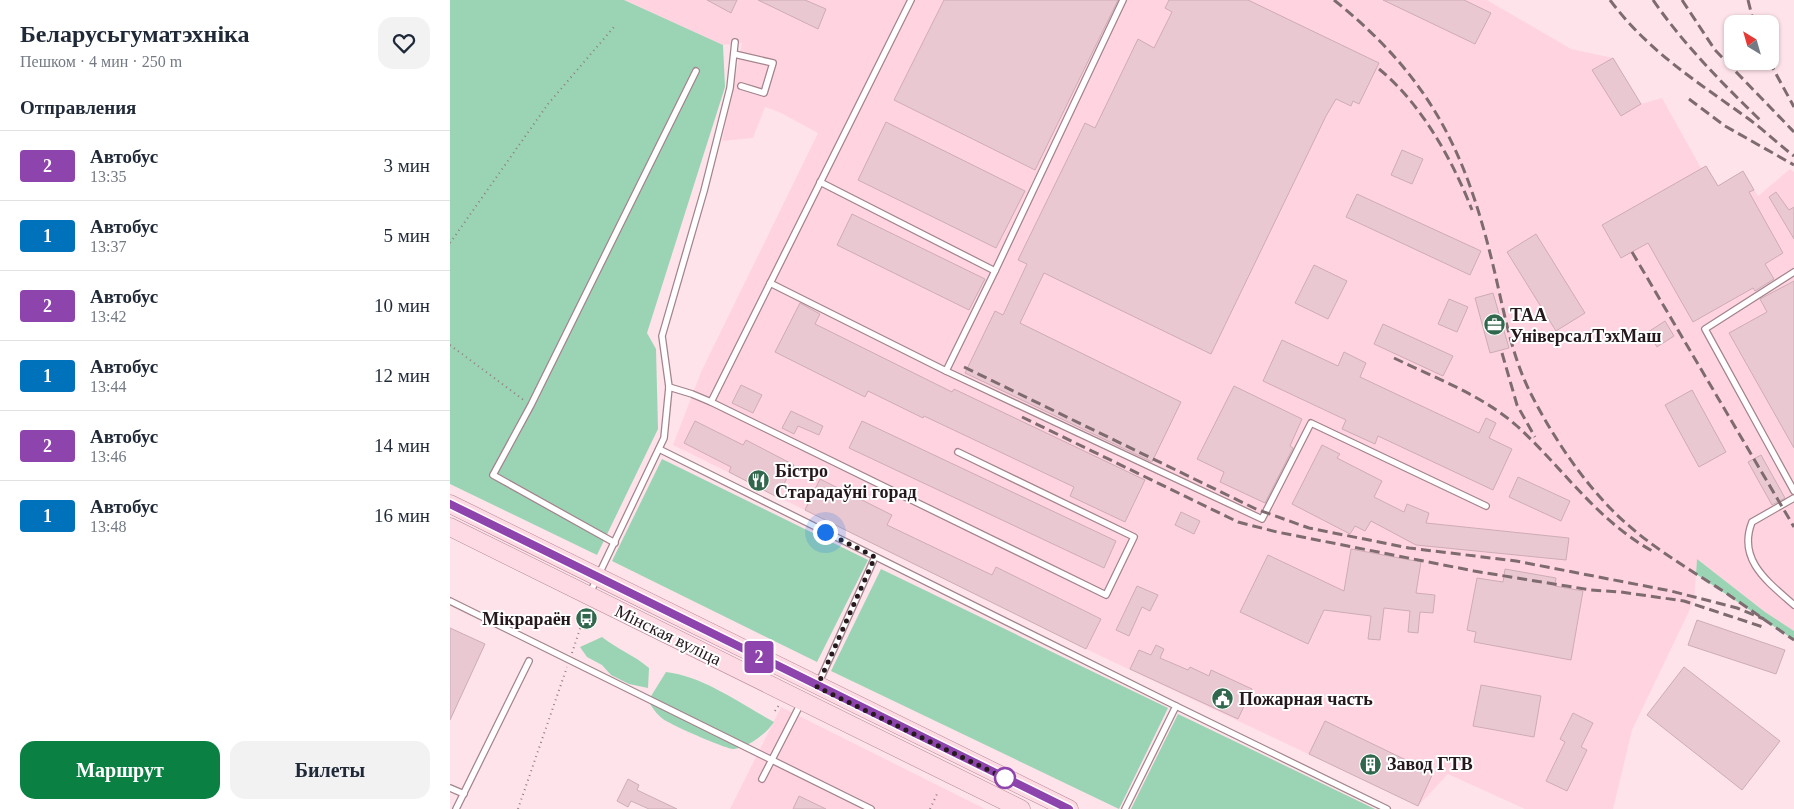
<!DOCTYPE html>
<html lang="ru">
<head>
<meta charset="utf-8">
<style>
  body { margin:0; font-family:Georgia,serif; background:#f2f2f3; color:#1f2937; height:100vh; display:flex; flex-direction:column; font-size:19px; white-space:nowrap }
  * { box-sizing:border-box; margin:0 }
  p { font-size:16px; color:#747a83 }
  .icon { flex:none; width:28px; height:28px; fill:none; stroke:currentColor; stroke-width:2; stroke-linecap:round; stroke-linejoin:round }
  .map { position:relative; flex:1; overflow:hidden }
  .sheet { display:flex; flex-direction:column; background:#fff; width:450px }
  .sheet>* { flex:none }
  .badge { padding:0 10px; border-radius:4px; font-size:18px; line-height:32px }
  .needle { width:32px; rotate:323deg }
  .controls { position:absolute; left:1274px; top:15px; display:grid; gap:10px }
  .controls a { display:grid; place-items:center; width:55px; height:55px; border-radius:10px; background:#fff; box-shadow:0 1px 4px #0004; font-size:25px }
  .you { position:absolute; width:25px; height:25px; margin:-12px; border:4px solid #fff; border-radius:50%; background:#1a73e8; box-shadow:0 0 0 8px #1a73e833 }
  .map>.badge { position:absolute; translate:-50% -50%; box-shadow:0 0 0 2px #fff }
  h2 { padding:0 20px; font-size:19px; line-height:45px }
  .round { display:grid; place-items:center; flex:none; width:52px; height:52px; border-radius:15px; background:#f2f2f3 }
  .summary { display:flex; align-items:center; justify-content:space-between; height:85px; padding:0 20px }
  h1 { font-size:24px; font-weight:700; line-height:38px }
  .action { display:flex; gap:10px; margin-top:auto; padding:10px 20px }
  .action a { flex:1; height:58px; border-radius:15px; background:#0b8043; color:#fff; font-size:20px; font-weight:700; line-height:58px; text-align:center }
  .action a+a { background:#f2f2f3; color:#1f2937 }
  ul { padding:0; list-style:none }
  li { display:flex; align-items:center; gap:15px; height:70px; padding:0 20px; border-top:1px solid #e0e1e3 }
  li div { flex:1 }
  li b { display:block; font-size:19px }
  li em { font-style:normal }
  li .badge { min-width:55px; font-weight:700; text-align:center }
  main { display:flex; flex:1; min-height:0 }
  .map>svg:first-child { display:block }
  .built { fill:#ffd4e0 }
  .green { fill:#9ad4b4 }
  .building { fill:#eac8d1; stroke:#cdacb5 }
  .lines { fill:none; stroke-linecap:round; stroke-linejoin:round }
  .lane-casing { stroke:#a3848d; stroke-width:8 }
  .primary-casing { stroke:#b18693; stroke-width:19 }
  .path { stroke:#8f7c81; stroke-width:2; stroke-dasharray:1 4; stroke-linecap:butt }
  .lane { stroke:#fff; stroke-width:5.5 }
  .primary { stroke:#fedae4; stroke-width:18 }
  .rail { stroke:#7d6b70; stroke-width:3; stroke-dasharray:10 5; stroke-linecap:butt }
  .line-casing { stroke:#fff; stroke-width:11 }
  .line { stroke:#8e44ad; stroke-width:8 }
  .walk { stroke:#25191d; stroke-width:5; stroke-dasharray:0 9 }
  .stop-dot { fill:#fff; stroke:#8e44ad; stroke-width:2.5 }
  .labels { text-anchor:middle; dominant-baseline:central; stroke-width:4; stroke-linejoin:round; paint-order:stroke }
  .poi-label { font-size:18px; font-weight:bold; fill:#25191d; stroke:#fff; text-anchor:start }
  .street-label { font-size:18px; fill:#25191d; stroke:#fff }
</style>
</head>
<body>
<main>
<section class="sheet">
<div class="summary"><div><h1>Беларусьгуматэхніка</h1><p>Пешком · 4 мин · 250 m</p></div><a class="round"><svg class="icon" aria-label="heart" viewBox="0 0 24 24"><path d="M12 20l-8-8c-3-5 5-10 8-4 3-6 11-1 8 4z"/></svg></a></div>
<h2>Отправления</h2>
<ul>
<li><span class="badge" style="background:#8e44ad;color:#fff">2</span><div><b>Автобус</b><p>13:35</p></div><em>3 мин</em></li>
<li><span class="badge" style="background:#0072bc;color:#fff">1</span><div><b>Автобус</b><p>13:37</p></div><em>5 мин</em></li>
<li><span class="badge" style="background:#8e44ad;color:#fff">2</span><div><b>Автобус</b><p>13:42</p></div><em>10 мин</em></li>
<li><span class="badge" style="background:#0072bc;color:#fff">1</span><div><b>Автобус</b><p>13:44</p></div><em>12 мин</em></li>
<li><span class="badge" style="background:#8e44ad;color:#fff">2</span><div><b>Автобус</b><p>13:46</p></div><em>14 мин</em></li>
<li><span class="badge" style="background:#0072bc;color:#fff">1</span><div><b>Автобус</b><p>13:48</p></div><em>16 мин</em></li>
</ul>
<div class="action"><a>Маршрут</a><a>Билеты</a></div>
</section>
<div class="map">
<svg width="1344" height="809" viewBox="0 0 1344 809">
  <rect width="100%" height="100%" fill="#fee3ea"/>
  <!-- built -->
  <g class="built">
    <path d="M174,0H1037L1121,49L1163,58L1191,104L1212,98L1251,168L1256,166L1268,186L1293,171L1308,196L1340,169L1344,172V631L1315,612L1247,559L1244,601L1182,730L1163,809H1075L998,774L968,806L636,649L223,445L251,372L368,133L329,112L315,107L303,138L272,141L292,43L273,45Z"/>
    <path d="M331,707L535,809H280Z"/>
  </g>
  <!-- green -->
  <g class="green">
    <path d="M0,0H174L273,45L275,87L197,333L206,349L208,429L147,555L0,484Z"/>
    <path d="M212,459L418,560L367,662L162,561Z"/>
    <path d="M1247,559L1315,612L1344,631V640L1246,574Z"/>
    <path d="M431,569L718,708L669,809L381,671Z"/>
    <path d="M152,637C167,649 184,655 199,668L198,688L179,684L161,675L152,665L137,657L130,647Z"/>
    <path d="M216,672C253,676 291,704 324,722C316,734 299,747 284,749C278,750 219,724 213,719C207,715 202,707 198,701Z"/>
    <path d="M728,714L925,809H681Z"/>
  </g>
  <!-- building -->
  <g class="building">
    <path d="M257,0H287L281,13Z"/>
    <path d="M308,0H355L376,9L368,29Z"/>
    <path d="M494,0H668L585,170L444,100Z"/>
    <path d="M719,0H798L929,63L909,104L903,101L901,106L886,99L876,116L761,354L594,273L570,323L731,402L702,462L515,373L545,311L553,315L577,264L568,260L635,123L645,128L688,39L704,48L722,12L715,8Z"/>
    <path d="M933,0H1014L1041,13L1025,44Z"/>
    <path d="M1163,58L1191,104L1171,116L1142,70Z"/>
    <path d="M436,122L575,191L546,248L408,180Z"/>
    <path d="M952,150L973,159L962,184L941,175Z"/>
    <path d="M1256,166L1268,186L1293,171L1304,190L1299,192L1333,253L1315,264L1324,279L1305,291L1303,288L1243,322L1198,243L1171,258L1152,225Z"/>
    <path d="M1326,192L1339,210L1344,207V239L1319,197Z"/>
    <path d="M907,194L1031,251L1020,275L896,217Z"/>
    <path d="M402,214L535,279L519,310L387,245Z"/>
    <path d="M1086,234L1135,313L1106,331L1057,252Z"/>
    <path d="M864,265L897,281L878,319L845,303Z"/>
    <path d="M1344,281V448L1279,333L1317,312L1310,299Z"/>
    <path d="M1043,293L1059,348L1040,353L1025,298Z"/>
    <path d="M999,299L1018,307L1007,332L988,324Z"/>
    <path d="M350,303L370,314L365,324L502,392L504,389L695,480L675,522L620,496L624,487L474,416L473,418L418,391L415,397L325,352Z"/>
    <path d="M1215,321L1224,336L1207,347L1198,332Z"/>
    <path d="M933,324L1003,356L993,376L924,344Z"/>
    <path d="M832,340L888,366L894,352L916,363L910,377L1029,433L1036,418L1046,423L1039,438L1062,449L1043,490L928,436L925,444L892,429L896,420L813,381Z"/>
    <path d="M291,385L312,395L303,413L282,403Z"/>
    <path d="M784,386L852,419L840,446L843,448L815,503L770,482L774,472L747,459Z"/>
    <path d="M1242,390L1276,452L1249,467L1215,405Z"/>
    <path d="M341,411L373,426L369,435L348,426L344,434L332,428Z"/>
    <path d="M245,421L293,445L296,440L344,465L327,497L279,472L281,467L234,443Z"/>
    <path d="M412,421L666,541L654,568L399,448Z"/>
    <path d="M872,445L890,454L887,458L932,481L924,497L954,512L957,504L979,513L976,523L1119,538L1116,560L966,545L921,521L915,531L905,526L900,534L842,504Z"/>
    <path d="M1311,455L1335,498L1322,505L1298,462Z"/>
    <path d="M1068,477L1120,501L1111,521L1059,497Z"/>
    <path d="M370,479L442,515L437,525L542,575L546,567L651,619L636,649L355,510Z"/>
    <path d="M731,512L750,521L744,534L725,525Z"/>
    <path d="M901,549L971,562L966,593L985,595L983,613L970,612L968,633L958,632L960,611L934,608L930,640L918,639L921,616L874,610L858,644L790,612L818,555L894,591Z"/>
    <path d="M1055,569L1106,578L1105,586L1133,591L1121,660L1024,642L1026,632L1017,630L1027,578L1053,582Z"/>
    <path d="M687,586L708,595L700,611L692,607L679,636L666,630Z"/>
    <path d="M1247,620L1335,650L1326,674L1238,645Z"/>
    <path d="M0,628L35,644L0,720Z"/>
    <path d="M706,645L714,649L710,658L738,670L740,667L759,676L761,670L802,689L788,719L680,669L689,650L701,655Z"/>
    <path d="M1234,667L1330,741L1292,790L1197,715Z"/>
    <path d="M1031,685L1091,696L1084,737L1023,726Z"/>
    <path d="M1123,713L1143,723L1131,747L1137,750L1117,791L1096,781L1115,742L1110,739Z"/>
    <path d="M875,721L983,773L968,806L859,754Z"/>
    <path d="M178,779L189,785L187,790L227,809H199L181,801L178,807L167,801Z"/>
    <path d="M349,796L376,809H343Z"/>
  </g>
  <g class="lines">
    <defs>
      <g id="lane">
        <path d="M284,54L323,63L314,93L291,86"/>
        <path d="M370,182L545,271L673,0"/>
        <path d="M1344,272L1255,329L1344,491"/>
        <path d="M320,283L496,371L545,271"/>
        <path d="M496,371L812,519L861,423L1036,506"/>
        <path d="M219,387L242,394L261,402L656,595L684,537L508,452"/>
        <path d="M261,402L461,0"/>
        <path d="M209,449L726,706L675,809"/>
        <path d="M1344,498L1302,522C1287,560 1318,582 1344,605"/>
        <path d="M165,543L43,475L81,405L246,71"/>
        <path d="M140,593L214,438L219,387L212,336L254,191L280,88L285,42"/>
        <path d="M0,601L421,809"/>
        <path d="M369,682L425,557"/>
        <path d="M726,706L937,809"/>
        <path d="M312,779L351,703"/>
        <path d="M0,788L14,794"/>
        <path d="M6,809L79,661"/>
      </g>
      <g id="primary">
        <path d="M0,504L619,809"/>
        <path d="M0,527L571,809"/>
      </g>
    </defs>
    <!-- lane casing -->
    <use href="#lane" class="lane-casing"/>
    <!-- primary casing -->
    <use href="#primary" class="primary-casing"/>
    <!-- path -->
    <g class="path">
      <path d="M0,243L98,104L164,27"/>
      <path d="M0,345L75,401"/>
      <path d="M122,653L134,617"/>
      <path d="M325,711L329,705"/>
      <path d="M68,809L117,667"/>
      <path d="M480,809L488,792"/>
    </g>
    <!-- lane -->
    <use href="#lane" class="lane"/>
    <!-- primary -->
    <use href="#primary" class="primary"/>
    <!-- rail -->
    <g class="rail">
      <path d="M884,0C977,75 1014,146 1042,261C1053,305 1060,353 1081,394C1102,435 1129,476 1161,509C1193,542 1234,566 1273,591C1297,607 1320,624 1344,640"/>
      <path d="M1160,0C1198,51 1246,81 1296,117C1313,129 1328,144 1344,156"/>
      <path d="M1203,0C1234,45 1272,83 1311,121"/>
      <path d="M1232,0L1265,50L1344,132"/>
      <path d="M1298,0L1304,24"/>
      <path d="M1319,61L1344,107"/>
      <path d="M929,69C971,103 1003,161 1022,210"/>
      <path d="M1239,99L1275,126L1344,165"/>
      <path d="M1182,252L1344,527"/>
      <path d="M1052,353L1067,405L1085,437"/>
      <path d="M944,358C985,378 1032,395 1067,426C1114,469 1146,520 1204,552"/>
      <path d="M514,367L806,509L859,528L959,548L1066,561L1221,591L1287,608L1314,619"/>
      <path d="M572,417L788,522L827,532L1024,571L1141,590L1171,592L1234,601L1313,627"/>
    </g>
  </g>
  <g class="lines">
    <defs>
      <path id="line" d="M0,504L619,809"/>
    </defs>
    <!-- line casing -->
    <use href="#line" class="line-casing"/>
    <!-- line -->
    <use href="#line" class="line"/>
    <!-- walk -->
    <path class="walk" d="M375,532L425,557L367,687L555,778"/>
  </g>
  <!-- icons -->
  <defs>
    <symbol id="office-disc" viewBox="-11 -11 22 22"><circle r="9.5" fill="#31674d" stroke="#fff"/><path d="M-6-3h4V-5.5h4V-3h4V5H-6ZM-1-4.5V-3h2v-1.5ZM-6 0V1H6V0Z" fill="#fff"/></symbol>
    <symbol id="restaurant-disc" viewBox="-11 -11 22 22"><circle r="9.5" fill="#31674d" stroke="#fff"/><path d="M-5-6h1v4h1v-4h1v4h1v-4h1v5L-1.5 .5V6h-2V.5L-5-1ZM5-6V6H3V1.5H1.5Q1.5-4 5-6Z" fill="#fff"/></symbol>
    <symbol id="bus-disc" viewBox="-11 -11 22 22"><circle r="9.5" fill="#31674d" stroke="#fff"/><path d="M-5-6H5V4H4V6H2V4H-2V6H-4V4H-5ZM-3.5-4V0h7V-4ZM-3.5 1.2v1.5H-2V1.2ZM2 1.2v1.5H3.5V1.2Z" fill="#fff"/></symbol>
    <symbol id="civic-disc" viewBox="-11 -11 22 22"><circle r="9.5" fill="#31674d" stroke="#fff"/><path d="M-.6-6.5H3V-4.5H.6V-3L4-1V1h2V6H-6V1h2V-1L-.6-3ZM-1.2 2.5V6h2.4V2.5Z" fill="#fff"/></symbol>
    <symbol id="building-disc" viewBox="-11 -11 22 22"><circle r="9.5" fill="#31674d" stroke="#fff"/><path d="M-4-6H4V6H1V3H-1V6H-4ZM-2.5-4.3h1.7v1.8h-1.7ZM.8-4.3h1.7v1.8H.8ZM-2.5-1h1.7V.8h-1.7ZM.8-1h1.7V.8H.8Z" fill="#fff"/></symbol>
  </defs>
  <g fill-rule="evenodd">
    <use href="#office-disc" x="1032" y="312" width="25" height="25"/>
    <use href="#restaurant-disc" x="296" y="468" width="25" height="25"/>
    <use href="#bus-disc" x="124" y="606" width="25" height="25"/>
    <use href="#civic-disc" x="760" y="686" width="25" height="25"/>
    <use href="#building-disc" x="908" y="752" width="25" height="25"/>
  </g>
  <!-- markers -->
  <circle class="stop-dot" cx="555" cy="778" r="10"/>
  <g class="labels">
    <!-- poi labels -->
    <g class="poi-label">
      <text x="1060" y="315">ТАА<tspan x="1060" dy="21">УніверсалТэхМаш</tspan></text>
      <text x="325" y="471">Бістро<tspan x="325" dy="21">Старадаўні горад</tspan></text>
      <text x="121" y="619" text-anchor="end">Мікрараён</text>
      <text x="789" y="699">Пожарная часть</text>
      <text x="937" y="764">Завод ГТВ</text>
    </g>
    <!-- street labels -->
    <g class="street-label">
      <text transform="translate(218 635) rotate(26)">Мінская вуліца</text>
    </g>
  </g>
</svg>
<div class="controls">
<a><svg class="needle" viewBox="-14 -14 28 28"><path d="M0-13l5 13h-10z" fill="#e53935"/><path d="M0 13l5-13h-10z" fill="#747a83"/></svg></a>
</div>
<div class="you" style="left:375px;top:532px"></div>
<b class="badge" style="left:309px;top:657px;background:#8e44ad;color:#fff">2</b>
</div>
</main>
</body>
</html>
